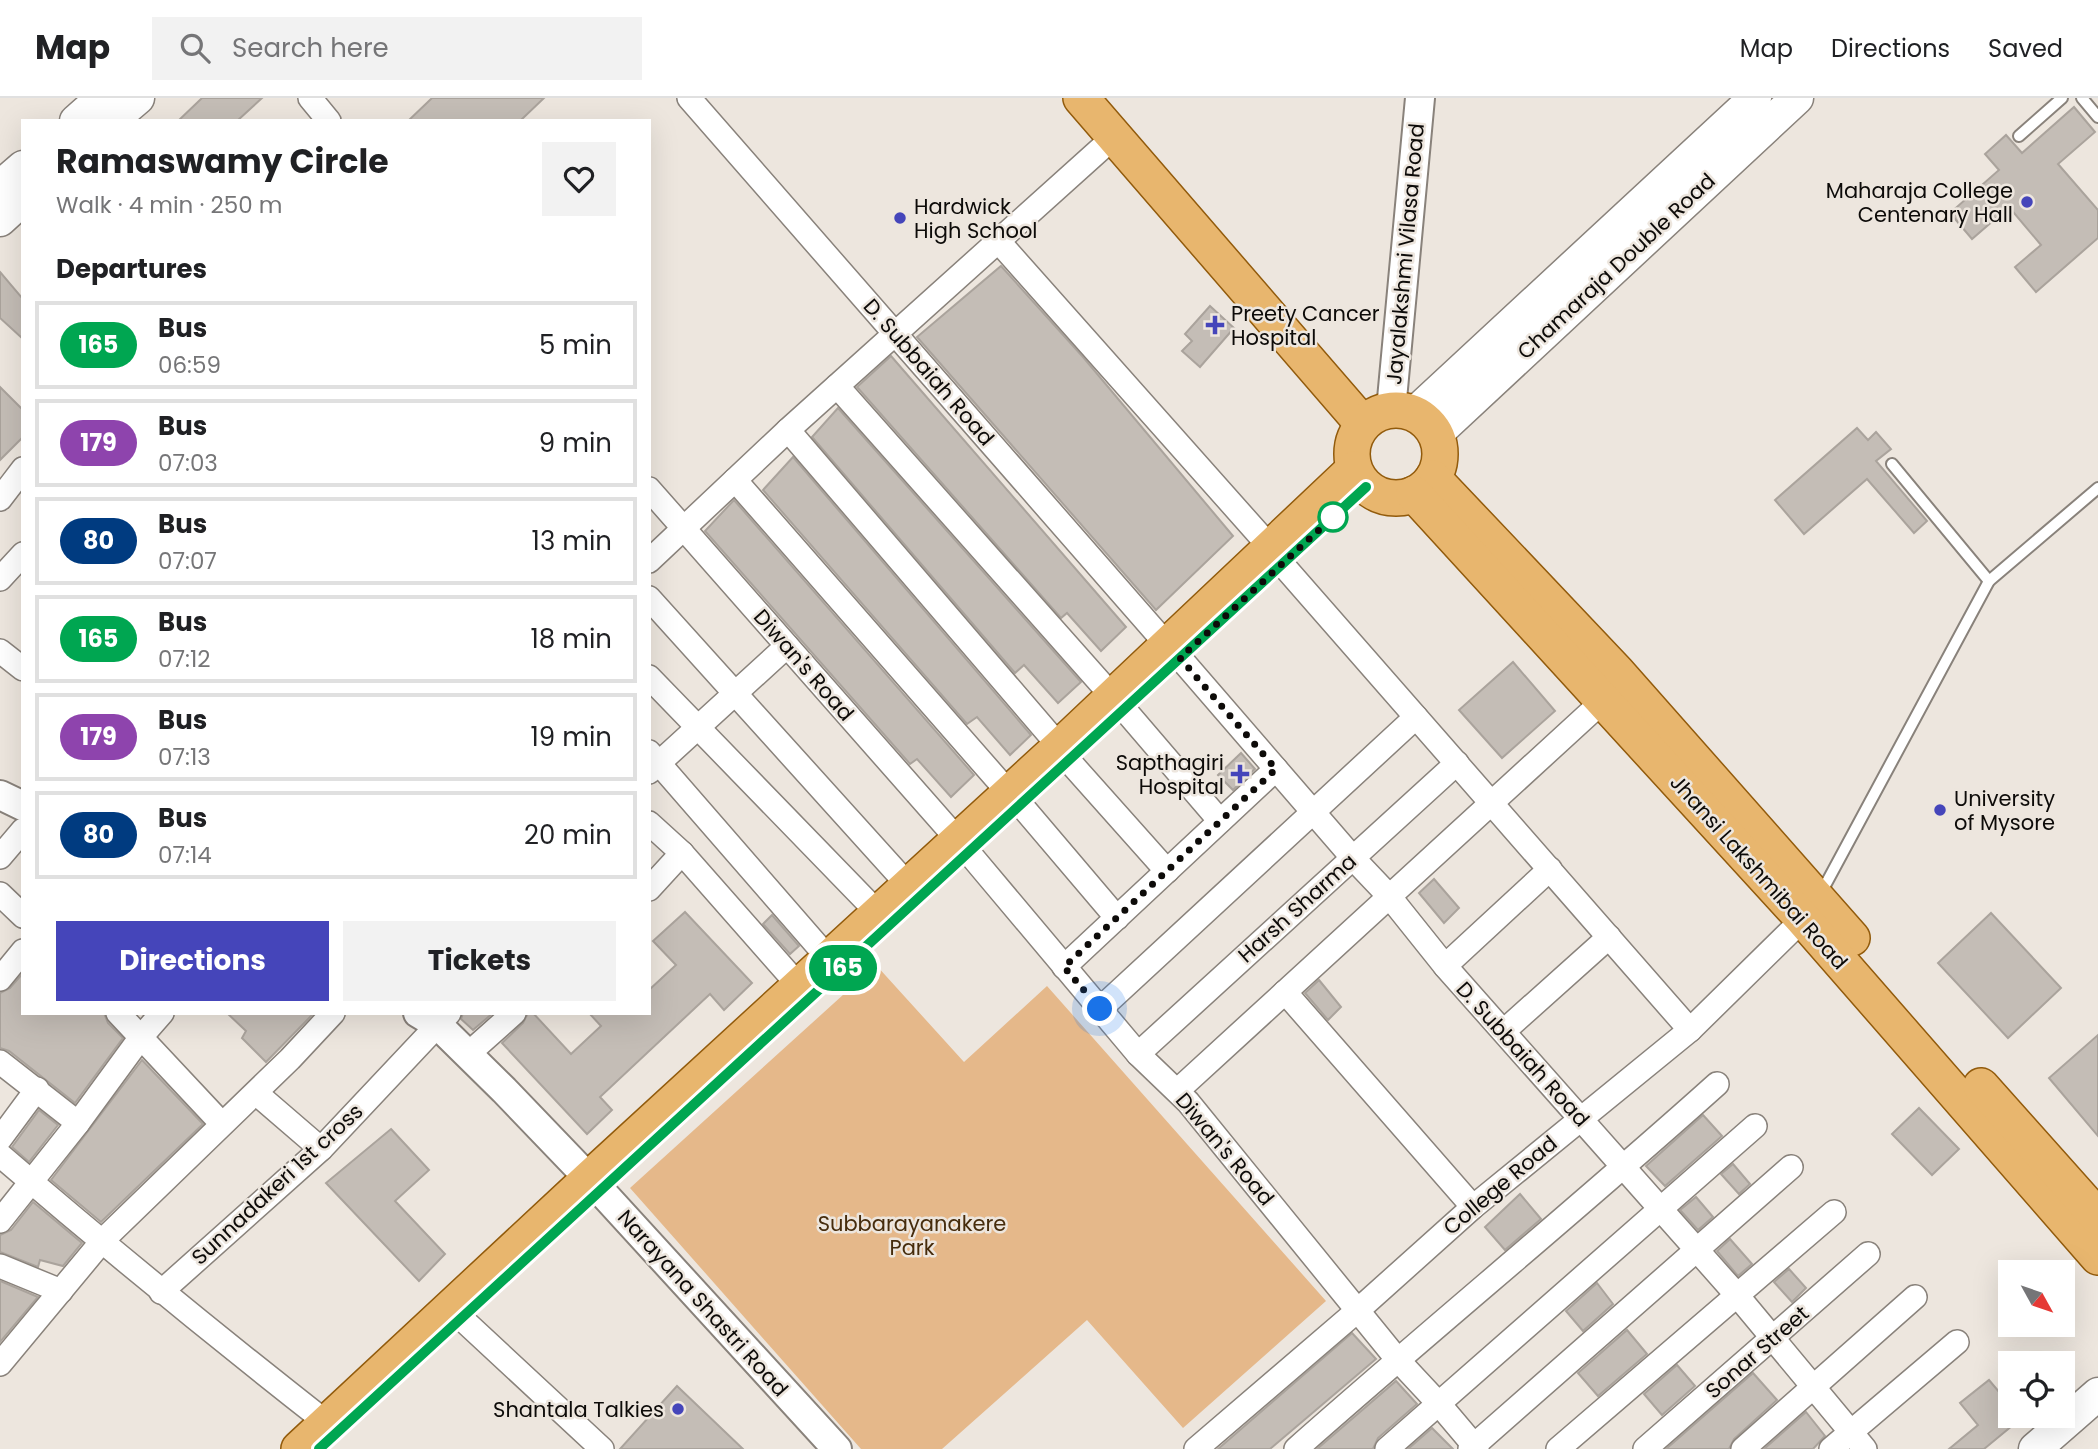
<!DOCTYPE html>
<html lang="en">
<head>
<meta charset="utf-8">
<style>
  body { margin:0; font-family:Poppins,sans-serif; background:#f2f2f2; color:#202124; height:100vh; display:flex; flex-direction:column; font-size:26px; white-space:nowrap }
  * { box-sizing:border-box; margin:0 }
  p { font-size:23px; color:#757577 }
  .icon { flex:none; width:38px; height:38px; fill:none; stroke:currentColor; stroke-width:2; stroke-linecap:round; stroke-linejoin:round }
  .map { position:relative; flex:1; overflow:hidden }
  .drawer { position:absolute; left:21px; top:21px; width:630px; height:896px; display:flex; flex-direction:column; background:#fff; border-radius:0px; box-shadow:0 7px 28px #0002 }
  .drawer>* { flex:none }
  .badge { padding:0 14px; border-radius:23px; font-size:24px; line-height:46px }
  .needle { width:46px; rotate:130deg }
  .controls { position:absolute; left:1998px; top:1162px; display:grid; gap:14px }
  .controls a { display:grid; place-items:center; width:77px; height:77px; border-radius:0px; background:#fff; box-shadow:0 7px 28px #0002; font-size:35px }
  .you { position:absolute; width:35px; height:35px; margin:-18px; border:5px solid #fff; border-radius:50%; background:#1a73e8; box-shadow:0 0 0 10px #1a73e833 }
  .map>.badge { position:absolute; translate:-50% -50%; box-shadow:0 0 0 4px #fff }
  h2 { padding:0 35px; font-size:26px; line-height:63px }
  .round { display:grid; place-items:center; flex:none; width:74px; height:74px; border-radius:0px; background:#f2f2f2 }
  .summary { display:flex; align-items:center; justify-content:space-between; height:119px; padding:0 35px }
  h1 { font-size:33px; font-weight:700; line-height:52px }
  .cta { display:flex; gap:14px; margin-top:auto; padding:14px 35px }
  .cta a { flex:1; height:80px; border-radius:0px; background:#4545ba; color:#fff; font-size:28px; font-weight:700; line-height:80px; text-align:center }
  .cta a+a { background:#f2f2f2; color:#202124 }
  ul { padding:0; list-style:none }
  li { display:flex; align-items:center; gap:21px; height:88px; margin:0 14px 10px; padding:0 21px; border:4px solid #e0e0e0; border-radius:0px }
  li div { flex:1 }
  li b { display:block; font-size:26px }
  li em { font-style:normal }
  li .badge { min-width:77px; font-weight:700; text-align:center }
  header { display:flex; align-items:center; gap:42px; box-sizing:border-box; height:98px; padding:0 35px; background:#fff; border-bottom:2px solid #e0e0e0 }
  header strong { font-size:33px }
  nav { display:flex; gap:38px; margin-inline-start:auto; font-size:24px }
  .search { width:490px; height:63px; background:#f2f2f2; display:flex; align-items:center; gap:18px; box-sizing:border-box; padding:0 24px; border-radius:0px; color:#757577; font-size:26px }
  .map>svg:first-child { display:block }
  .green { fill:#e5b88a }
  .building { fill:#c4bdb6; stroke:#aaa39c; stroke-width:2 }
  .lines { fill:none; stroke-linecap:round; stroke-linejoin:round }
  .service-casing { stroke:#89827b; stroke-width:14 }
  .minor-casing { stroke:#89827b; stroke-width:26 }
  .tertiary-casing { stroke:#89827b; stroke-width:32 }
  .secondary-casing { stroke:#89827b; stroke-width:35 }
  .primary-casing { stroke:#925b0c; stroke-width:38 }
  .service { stroke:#fff; stroke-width:10 }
  .minor { stroke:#fff; stroke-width:23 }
  .tertiary { stroke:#fff; stroke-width:28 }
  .secondary { stroke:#fff; stroke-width:32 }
  .primary { stroke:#e8b66e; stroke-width:35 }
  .line-casing { stroke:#fff; stroke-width:16 }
  .line { stroke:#00a651; stroke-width:10 }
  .walk { stroke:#0d0b09; stroke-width:7; stroke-dasharray:0 12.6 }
  .poi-dot { fill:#4545ba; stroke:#ede6de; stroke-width:2.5 }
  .stop-dot { fill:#fff; stroke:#00a651; stroke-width:3.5 }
  .labels { text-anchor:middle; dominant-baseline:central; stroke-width:5; stroke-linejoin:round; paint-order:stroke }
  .poi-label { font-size:21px; fill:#0d0b09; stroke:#ede6de; text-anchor:end }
  .street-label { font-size:21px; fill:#0d0b09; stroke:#ede6de }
  .park-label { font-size:21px; fill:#462c0c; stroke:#ede6de }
</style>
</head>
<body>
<header>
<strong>Map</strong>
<div class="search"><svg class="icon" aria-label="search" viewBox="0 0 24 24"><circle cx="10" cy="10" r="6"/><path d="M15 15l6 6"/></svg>Search here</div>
<nav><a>Map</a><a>Directions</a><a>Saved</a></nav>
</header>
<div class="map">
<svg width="2098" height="1351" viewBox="0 0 2098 1351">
  <rect width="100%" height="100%" fill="#ede6de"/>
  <!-- green -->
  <path class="green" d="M876,867L964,964L1047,888L1326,1203L1183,1330L1087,1222L942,1351H861L630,1090Z"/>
  <!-- building -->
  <g class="building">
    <path d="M202,0H262L237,23H178Z"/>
    <path d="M432,0H544L520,23H408Z"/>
    <path d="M2074,9L2095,34L2058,66L2098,112V140L2036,194L2015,169L2041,147L2009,109L1972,141L1950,115L1999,72L1985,56L2006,37L2022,55Z"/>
    <path d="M1001,168L1083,259L1233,438L1156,512L917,239Z"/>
    <path d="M0,174L23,201V241L0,220Z"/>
    <path d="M1210,208L1234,230L1200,269L1182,253L1192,243L1185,236Z"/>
    <path d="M891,258L1126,529L1101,553L1067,515L1061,520L857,289Z"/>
    <path d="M0,289L23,312V339L0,362Z"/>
    <path d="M838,310L1081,584L1058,605L1024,567L1015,575L812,339Z"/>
    <path d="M1857,330L1868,342L1876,334L1891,351L1876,363L1927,423L1914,435L1867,381L1804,436L1775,402Z"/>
    <path d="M793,359L1031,637L1010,657L977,619L967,626L763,392Z"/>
    <path d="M734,402L974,677L951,699L917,661L910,666L705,433Z"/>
    <path d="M1513,564L1555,613L1502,660L1459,612Z"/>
    <path d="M1241,655L1255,671L1233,692L1218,677Z"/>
    <path d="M1434,781L1459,810L1444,825L1419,795Z"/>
    <path d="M685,814L752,885L724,912L710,896L600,999L612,1012L587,1036L502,945L523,925L528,915H533L571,956L601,928L589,915H649V892L676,867L653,843Z"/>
    <path d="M1991,815L2061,890L2008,940L1938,865Z"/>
    <path d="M772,817L799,848L790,856L763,826Z"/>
    <path d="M23,875V915H104L108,925L123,940L75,1005L9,953L0,950V895L10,890Z"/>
    <path d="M1319,882L1341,909L1328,922L1305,895Z"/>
    <path d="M227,915H314L266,964L242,940L246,933Z"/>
    <path d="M463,915H493L473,932L461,921Z"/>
    <path d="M2098,937V1038L2049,980Z"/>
    <path d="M142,962L203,1026L101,1124L51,1082Z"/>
    <path d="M1919,1010L1959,1051L1932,1077L1892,1036Z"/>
    <path d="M39,1012L58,1027L29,1064L12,1049Z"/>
    <path d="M1703,1017L1722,1038L1665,1088L1646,1068Z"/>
    <path d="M391,1031L429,1072L395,1103L445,1156L419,1183L326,1085Z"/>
    <path d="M1733,1066L1750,1086L1739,1096L1721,1076Z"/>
    <path d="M1520,1096L1541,1121L1505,1152L1485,1129Z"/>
    <path d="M1696,1099L1713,1119L1698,1132L1680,1112Z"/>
    <path d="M33,1104L82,1145L63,1168L40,1162L38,1169L0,1154V1137L11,1132Z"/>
    <path d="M1730,1141L1752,1166L1738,1178L1717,1153Z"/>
    <path d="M1789,1171L1806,1190L1792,1204L1774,1184Z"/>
    <path d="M0,1183L38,1199L0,1244Z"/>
    <path d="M1597,1185L1613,1206L1583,1233L1566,1213Z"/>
    <path d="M1627,1232L1647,1256L1598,1298L1578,1275Z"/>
    <path d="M1352,1235L1376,1261L1270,1351H1218Z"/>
    <path d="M1677,1267L1695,1288L1662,1317L1644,1296Z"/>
    <path d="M1753,1275L1777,1302L1734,1341L1729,1351H1666Z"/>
    <path d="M1989,1282L2011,1308V1318H2024L1984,1351H1949L1978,1327L1960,1305Z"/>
    <path d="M1396,1283L1417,1306L1378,1340L1373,1351H1317Z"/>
    <path d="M677,1288L743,1351H620Z"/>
    <path d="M1806,1314L1825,1338L1813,1351H1764Z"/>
    <path d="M1432,1330L1453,1351H1408Z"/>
  </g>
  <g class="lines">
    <defs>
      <g id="service">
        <path d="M2082,0L2098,19"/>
        <path d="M2019,38L2062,0"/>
        <path d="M1892,366L1989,483"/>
        <path d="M1821,795L1989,483L2098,390"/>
      </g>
      <g id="minor">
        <path d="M310,0L329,23"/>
        <path d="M689,0L1168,548"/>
        <path d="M999,144L1271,450"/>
        <path d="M837,288L1113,599"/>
        <path d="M788,332L1060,649"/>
        <path d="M735,382L1009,695"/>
        <path d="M649,391L958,742"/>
        <path d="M0,401L23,371"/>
        <path d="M649,463L788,332L1115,38"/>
        <path d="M1282,466L1690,932"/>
        <path d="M0,481L23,456"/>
        <path d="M649,500L909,788"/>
        <path d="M0,553L23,571"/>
        <path d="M1180,560L1352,759L1389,798L1445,868L1736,1196L1865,1351"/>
        <path d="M649,579L879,816"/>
        <path d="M1124,611L1220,723"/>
        <path d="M649,654L829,861"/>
        <path d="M1069,663L1167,773"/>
        <path d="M649,674L787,548"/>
        <path d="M1021,707L1117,820"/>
        <path d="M649,725L682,755L800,889"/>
        <path d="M969,755L1138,956L1188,1004L1397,1261L1439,1306L1477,1351"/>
        <path d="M0,759L23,732"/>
        <path d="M649,791L682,755"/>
        <path d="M0,796L23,818"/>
        <path d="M1445,868L1550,771"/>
        <path d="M1064,869L1276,671"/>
        <path d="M0,881L23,853"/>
        <path d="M1285,894L1473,1109"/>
        <path d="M1100,911L1416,619"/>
        <path d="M118,915L222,1026"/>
        <path d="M1504,933L1609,839"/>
        <path d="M468,956L514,915"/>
        <path d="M1138,956L1457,665"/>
        <path d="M0,964L78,1025"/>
        <path d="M1177,993L1604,602"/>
        <path d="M256,995L321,1051"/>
        <path d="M0,1041L37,991"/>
        <path d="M0,1057C107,1149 216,1238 327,1325"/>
        <path d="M0,1123L78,1025L141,939L162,915"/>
        <path d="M0,1168L61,1193"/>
        <path d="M161,1194L321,1051L449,915"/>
        <path d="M461,1220L602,1351"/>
        <path d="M0,1266L103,1142L290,961L333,915"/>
        <path d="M1196,1351L1357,1213L1473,1109L1690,932L1803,821"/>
        <path d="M1296,1351C1435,1228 1579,1110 1717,986"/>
        <path d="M1387,1351L1755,1028"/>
        <path d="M1470,1351L1791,1069"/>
        <path d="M1558,1351L1834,1114"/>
        <path d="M1645,1351L1868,1156"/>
        <path d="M1743,1351L1915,1199"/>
        <path d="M1831,1351L1957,1244"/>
      </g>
      <g id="tertiary">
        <path d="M1391,312L1420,0"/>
        <path d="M0,697L23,708"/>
        <path d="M418,915L438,927L504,992L600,1092L837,1351"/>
      </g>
      <g id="secondary">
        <path d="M76,23L102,0"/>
        <path d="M111,23L138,0"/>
        <path d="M0,89L23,69"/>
        <path d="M0,122L23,101"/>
        <path d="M1415,315L1755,0"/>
        <path d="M1436,336L1797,0"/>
        <path d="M2035,1351L2098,1296"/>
      </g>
      <g id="primary">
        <path d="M1081,0L1363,326"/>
        <circle cx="1396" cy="356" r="44"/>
        <path d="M1433,380L1617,574L1852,840"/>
        <path d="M1414,396L1803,821L2098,1159"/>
        <path d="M1981,988L2098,1119"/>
        <path d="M299,1351L589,1081L1060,649L1354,371"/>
      </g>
    </defs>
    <!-- service casing -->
    <use href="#service" class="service-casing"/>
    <!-- minor casing -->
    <use href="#minor" class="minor-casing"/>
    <!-- tertiary casing -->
    <use href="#tertiary" class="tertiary-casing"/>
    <!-- secondary casing -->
    <use href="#secondary" class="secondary-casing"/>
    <!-- primary casing -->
    <use href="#primary" class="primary-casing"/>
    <!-- service -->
    <use href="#service" class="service"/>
    <!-- minor -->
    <use href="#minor" class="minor"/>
    <!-- tertiary -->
    <use href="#tertiary" class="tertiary"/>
    <!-- secondary -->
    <use href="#secondary" class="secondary"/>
    <!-- primary -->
    <use href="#primary" class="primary"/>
  </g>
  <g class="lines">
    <defs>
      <path id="line" d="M319,1351L1366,389"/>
    </defs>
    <!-- line casing -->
    <use href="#line" class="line-casing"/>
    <!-- line -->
    <use href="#line" class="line"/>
    <!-- walk -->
    <path class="walk" d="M1100,911L1064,869L1276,671L1180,560L1333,419"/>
  </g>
  <!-- markers -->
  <g class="poi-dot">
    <circle cx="2027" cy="104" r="7"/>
    <circle cx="900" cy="120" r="7"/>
    <path d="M1211.5 216.5h7v7h7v7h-7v7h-7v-7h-7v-7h7z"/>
    <path d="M1236.5 665.5h7v7h7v7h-7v7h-7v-7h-7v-7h7z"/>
    <circle cx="1940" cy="712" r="7"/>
    <circle cx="678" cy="1311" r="7"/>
  </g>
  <circle class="stop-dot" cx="1333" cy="419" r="14"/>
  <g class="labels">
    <!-- poi labels -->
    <g class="poi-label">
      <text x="2013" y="92">Maharaja College<tspan x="2013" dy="24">Centenary Hall</tspan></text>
      <text x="914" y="108" text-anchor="start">Hardwick<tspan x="914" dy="24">High School</tspan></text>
      <text x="1231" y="215" text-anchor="start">Preety Cancer<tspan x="1231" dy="24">Hospital</tspan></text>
      <text x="1224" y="664">Sapthagiri<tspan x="1224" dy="24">Hospital</tspan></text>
      <text x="1954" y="700" text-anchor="start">University<tspan x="1954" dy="24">of Mysore</tspan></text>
      <text x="664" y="1311">Shantala Talkies</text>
    </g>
    <!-- street labels -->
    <g class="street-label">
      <text transform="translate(1405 156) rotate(-85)">Jayalakshmi Vilasa Road</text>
      <text transform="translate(1616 168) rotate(-43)">Chamaraja Double Road</text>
      <text transform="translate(929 274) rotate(49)">D. Subbaiah Road</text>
      <text transform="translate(804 567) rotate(49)">Diwan's Road</text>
      <text transform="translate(1759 774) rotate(48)">Jhansi Lakshmibai Road</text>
      <text transform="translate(1297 810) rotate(-42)">Harsh Sharma</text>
      <text transform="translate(1523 956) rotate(48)">D. Subbaiah Road</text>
      <text transform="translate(1225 1051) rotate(50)">Diwan's Road</text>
      <text transform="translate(277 1086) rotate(-43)">Sunnadakeri 1st cross</text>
      <text transform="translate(1500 1087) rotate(-40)">College Road</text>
      <text transform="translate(703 1205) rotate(48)">Narayana Shastri Road</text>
      <text transform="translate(1757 1254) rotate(-41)">Sonar Street</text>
    </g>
    <!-- park labels -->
    <g class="park-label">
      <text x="912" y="1125">Subbarayanakere<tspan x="912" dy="24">Park</tspan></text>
    </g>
  </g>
</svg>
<div class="controls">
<a><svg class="needle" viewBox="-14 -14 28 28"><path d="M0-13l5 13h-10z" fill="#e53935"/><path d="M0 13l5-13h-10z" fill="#757577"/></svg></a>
<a><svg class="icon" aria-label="locate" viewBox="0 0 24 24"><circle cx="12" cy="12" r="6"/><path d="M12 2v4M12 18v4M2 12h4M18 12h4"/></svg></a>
</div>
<div class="you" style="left:1100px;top:911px"></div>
<b class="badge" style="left:843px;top:870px;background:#00a651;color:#fff">165</b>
<section class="drawer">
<div class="summary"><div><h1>Ramaswamy Circle</h1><p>Walk · 4 min · 250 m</p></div><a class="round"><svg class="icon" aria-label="heart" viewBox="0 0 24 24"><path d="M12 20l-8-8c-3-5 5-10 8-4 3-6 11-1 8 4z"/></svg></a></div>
<h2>Departures</h2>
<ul>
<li><span class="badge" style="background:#00a651;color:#fff">165</span><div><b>Bus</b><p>06:59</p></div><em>5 min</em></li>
<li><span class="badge" style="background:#8e44ad;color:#fff">179</span><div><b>Bus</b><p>07:03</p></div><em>9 min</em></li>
<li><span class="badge" style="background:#003b80;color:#fff">80</span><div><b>Bus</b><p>07:07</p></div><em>13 min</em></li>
<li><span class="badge" style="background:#00a651;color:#fff">165</span><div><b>Bus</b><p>07:12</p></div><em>18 min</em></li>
<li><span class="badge" style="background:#8e44ad;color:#fff">179</span><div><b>Bus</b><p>07:13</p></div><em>19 min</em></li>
<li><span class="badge" style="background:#003b80;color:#fff">80</span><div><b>Bus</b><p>07:14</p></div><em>20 min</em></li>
</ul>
<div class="cta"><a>Directions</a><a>Tickets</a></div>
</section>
</div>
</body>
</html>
